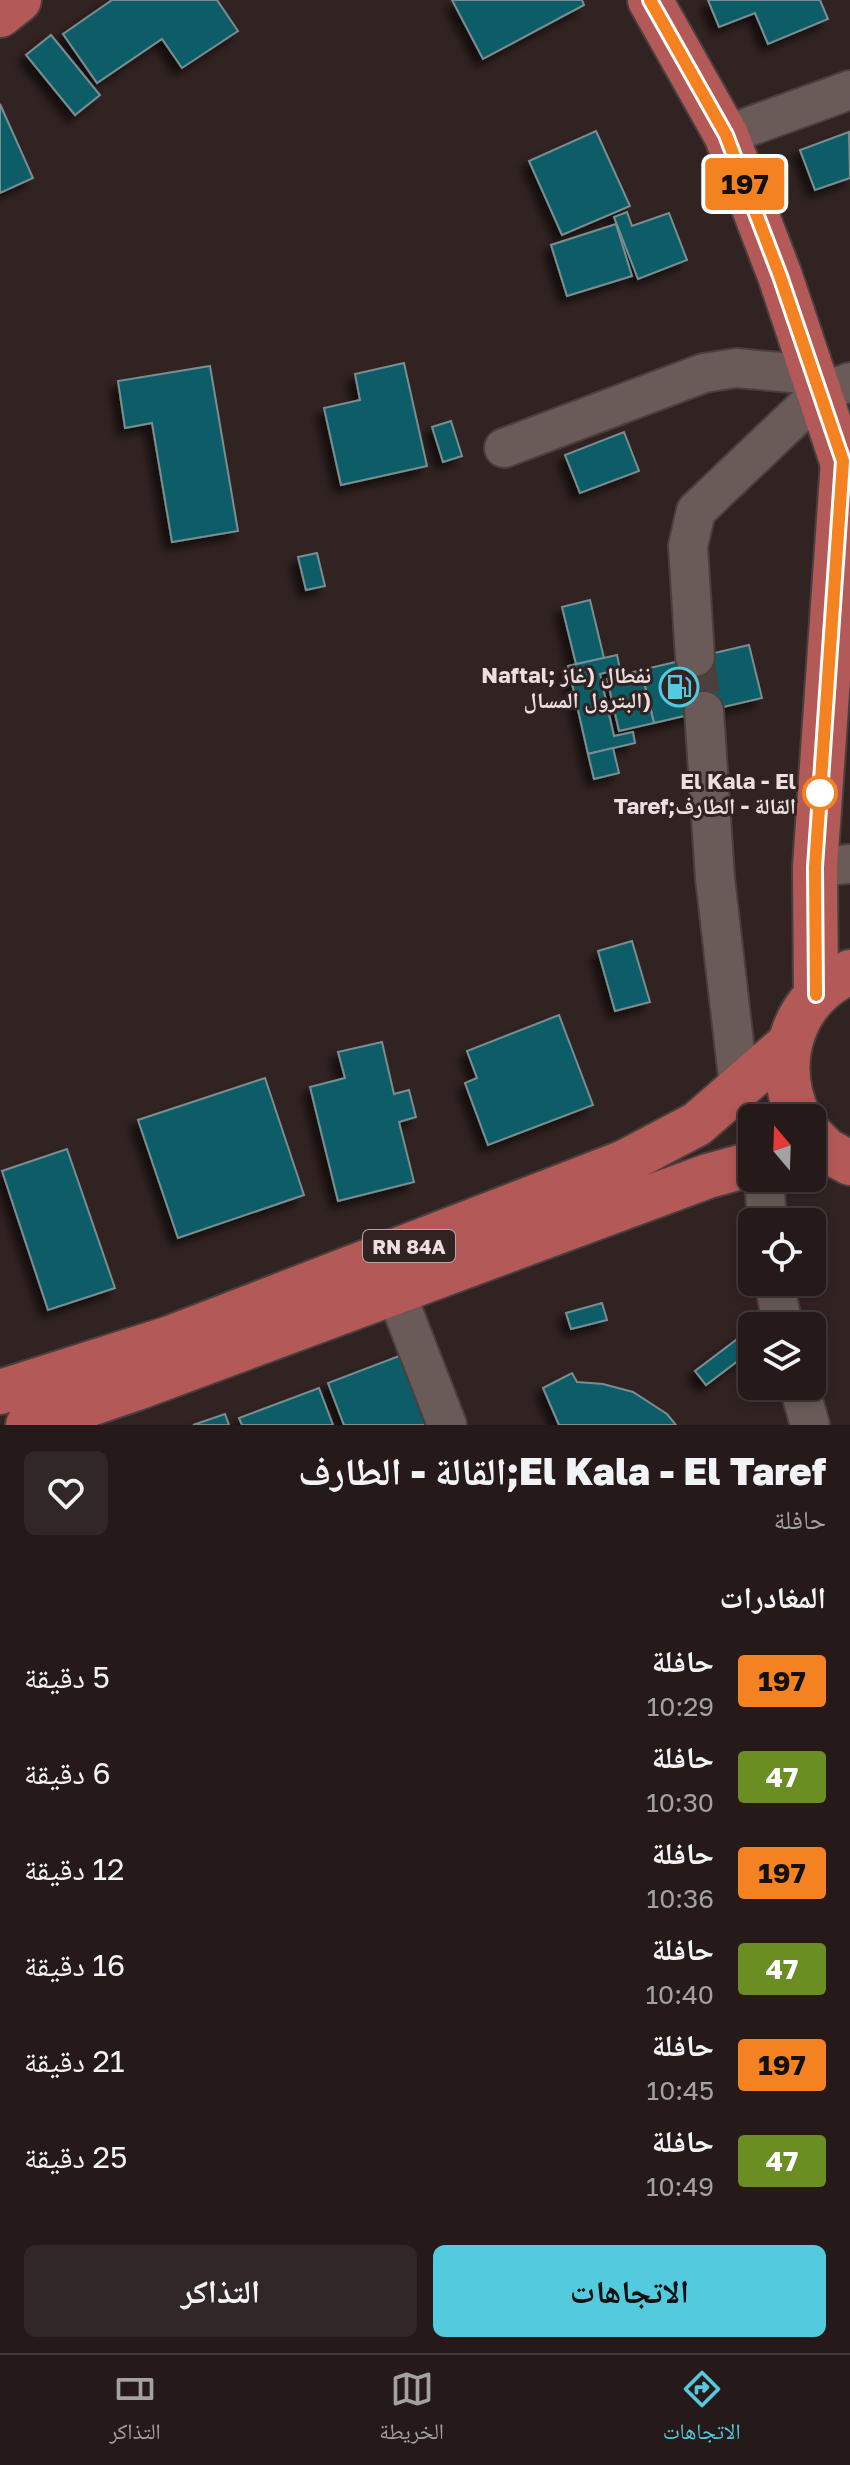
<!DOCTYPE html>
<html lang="ar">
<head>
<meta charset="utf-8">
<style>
  body { margin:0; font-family:"Golos Text","Noto Naskh Arabic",sans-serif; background:#312726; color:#f1f3f6; direction:rtl; height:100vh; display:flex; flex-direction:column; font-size:30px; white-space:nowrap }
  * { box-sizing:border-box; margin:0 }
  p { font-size:26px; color:#a3a1a2 }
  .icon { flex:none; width:44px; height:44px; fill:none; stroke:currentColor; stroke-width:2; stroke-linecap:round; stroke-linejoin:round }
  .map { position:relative; height:1425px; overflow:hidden; direction:ltr }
  .drawer { display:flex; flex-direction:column; background:#251a19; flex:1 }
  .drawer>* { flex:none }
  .badge { padding:0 16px; border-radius:6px; font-size:28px; line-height:52px }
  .needle { width:52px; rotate:341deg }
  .fabs { position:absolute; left:738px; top:1104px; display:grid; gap:16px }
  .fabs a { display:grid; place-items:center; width:88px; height:88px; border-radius:12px; background:#251a19; box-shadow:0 4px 12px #0003,0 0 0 2px #423838; font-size:40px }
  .map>.badge { position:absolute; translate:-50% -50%; box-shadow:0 0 0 4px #fff }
  h2 { padding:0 24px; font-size:30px; line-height:72px }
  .round { display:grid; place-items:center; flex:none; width:84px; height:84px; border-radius:12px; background:#312726 }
  .head { display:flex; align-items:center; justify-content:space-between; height:136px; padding:0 24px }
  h1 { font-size:38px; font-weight:800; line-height:60px }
  .action { display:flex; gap:16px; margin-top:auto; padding:16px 24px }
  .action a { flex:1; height:92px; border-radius:12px; background:#54cade; color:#111; font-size:32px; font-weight:800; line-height:92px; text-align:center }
  .action a+a { background:#312726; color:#f1f3f6 }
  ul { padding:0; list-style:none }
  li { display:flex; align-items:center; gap:24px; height:96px; padding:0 24px }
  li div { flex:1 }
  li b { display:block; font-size:30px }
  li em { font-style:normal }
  li .badge { min-width:88px; font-weight:700; text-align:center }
  .tabs { display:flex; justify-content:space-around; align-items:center; height:112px; border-top:2px solid #423838; background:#251a19; font-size:22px; color:#a3a1a2 }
  .tabs a { display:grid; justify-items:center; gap:4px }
  .tabs .current { color:#54cade }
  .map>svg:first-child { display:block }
  .building { fill:#0d5d68; stroke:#7a8d91; stroke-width:2; filter:url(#shadow) }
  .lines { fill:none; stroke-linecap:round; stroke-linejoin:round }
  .minor-tunnel { stroke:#4d3f3e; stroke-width:38; stroke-dasharray:38 19; stroke-linecap:butt }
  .minor-casing { stroke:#4b3f3e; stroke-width:42 }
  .major-casing { stroke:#4b3f3e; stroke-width:48 }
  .minor { stroke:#6a5a58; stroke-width:38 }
  .major { stroke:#b35957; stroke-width:44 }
  .line-casing { stroke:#fff; stroke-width:18 }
  .line { stroke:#f58220; stroke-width:12 }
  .stop-dot { fill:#fff; stroke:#f58220; stroke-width:4 }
  .labels { text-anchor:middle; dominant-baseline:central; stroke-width:6; stroke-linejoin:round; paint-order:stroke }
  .shield { fill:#312321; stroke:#b3a7a6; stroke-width:2 }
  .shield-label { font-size:20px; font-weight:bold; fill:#ebe0df }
  .poi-label { font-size:22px; font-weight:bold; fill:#ebe0df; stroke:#312321; text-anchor:end }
  .stop-label { font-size:22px; font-weight:bold; fill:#ebe0df; stroke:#312321; text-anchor:end }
</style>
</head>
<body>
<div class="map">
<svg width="850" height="1425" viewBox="0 0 850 1425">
  <defs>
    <filter id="shadow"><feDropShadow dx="-7" dy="7" stdDeviation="4" flood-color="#0009"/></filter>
  </defs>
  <rect width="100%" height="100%" fill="#312321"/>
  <!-- building -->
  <g class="building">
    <path d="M112,0H217L238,31L182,68L162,39L97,83L63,34Z"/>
    <path d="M452,0H582L584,5L483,59Z"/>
    <path d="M708,0H820L828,19L768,44L755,13L719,27Z"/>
    <path d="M51,35L100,95L75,115L26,55Z"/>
    <path d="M0,104L33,178L0,193Z"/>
    <path d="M596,131L630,206L562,235L529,161Z"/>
    <path d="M849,132L850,178L815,190L800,150Z"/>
    <path d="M627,212L632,226L669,213L687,260L638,279L614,217Z"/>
    <path d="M616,224L632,276L567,296L551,245Z"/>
    <path d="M404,363L427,466L341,485L324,408L360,400L355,374Z"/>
    <path d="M210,366L238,531L172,542L152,423L125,428L118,381Z"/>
    <path d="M451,421L462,456L443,462L432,427Z"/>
    <path d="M624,432L639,471L580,493L565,455Z"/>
    <path d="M317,553L325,586L306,590L298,557Z"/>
    <path d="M590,600L604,658L576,664L562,607Z"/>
    <path d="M749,645L762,698L654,723L641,670Z"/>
    <path d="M617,655L620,669L600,674L614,736L633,732L635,743L588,754L568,666Z"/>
    <path d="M641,670L654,723L619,731L607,679Z"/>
    <path d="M613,748L619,773L594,779L588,754Z"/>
    <path d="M632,941L650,1002L615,1011L598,951Z"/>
    <path d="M559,1015L593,1105L488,1145L465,1083L477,1078L467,1051Z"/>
    <path d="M382,1042L394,1094L409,1090L416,1117L399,1122L414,1182L338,1201L310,1087L345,1078L338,1052Z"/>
    <path d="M265,1078L304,1195L178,1238L138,1120Z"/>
    <path d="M67,1149L115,1288L48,1310L2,1171Z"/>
    <path d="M602,1303L607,1320L571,1329L566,1313Z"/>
    <path d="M740,1337L751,1351L706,1385L695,1371Z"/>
    <path d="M407,1353L435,1425H344L328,1383Z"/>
    <path d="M572,1373L577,1382L603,1384L633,1392L667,1414L676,1425H559L543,1388Z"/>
    <path d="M319,1388L333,1425H242L239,1418Z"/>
    <path d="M225,1414L229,1425H193Z"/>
  </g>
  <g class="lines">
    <!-- minor-tunnel -->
    <path class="minor-tunnel" d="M695,657L704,711"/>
    <defs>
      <g id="minor">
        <path d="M726,135L850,90"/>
        <path d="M504,448L704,373L736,368L814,375"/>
        <path d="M695,657L688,546L696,511L820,393L850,382"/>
        <path d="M704,711L715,878L739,1086"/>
        <path d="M815,867L850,864"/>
        <path d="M764,1178L767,1222"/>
        <path d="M774,1282L783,1326"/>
        <path d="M396,1293L447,1425"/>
        <path d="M799,1386L810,1425"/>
      </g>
      <g id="major">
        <path d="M650,0L726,135L780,276L850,485"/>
        <path d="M0,15L19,0"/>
        <path d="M816,995L815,867L843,461"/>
        <path d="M799,1118C773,1062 792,998 850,972"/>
        <path d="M812,1136L826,1150L850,1163"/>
        <path d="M0,1392L170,1338L625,1162L697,1124L789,1044"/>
        <path d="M28,1425L134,1389L708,1176L752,1164"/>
      </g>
    </defs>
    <!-- minor casing -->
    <use href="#minor" class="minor-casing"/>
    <!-- major casing -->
    <use href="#major" class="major-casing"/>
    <!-- minor -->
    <use href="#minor" class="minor"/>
    <!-- major -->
    <use href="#major" class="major"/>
  </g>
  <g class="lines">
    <defs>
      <path id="line" d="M650,0L726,135L780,276L843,461L815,867L816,995"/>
    </defs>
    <!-- line casing -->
    <use href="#line" class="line-casing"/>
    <!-- line -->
    <use href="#line" class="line"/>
  </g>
  <!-- icons -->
  <defs>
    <symbol id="fuel-ring" viewBox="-11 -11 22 22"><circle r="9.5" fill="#312321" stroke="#54cade" stroke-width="1.5"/><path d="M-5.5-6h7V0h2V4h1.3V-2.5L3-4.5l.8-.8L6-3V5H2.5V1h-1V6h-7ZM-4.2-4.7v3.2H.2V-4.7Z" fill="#54cade"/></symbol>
  </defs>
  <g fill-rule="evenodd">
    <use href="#fuel-ring" x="657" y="665" width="44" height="44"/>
  </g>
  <!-- markers -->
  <circle class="stop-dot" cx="820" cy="793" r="16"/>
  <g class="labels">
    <!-- shield labels -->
    <rect class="shield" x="363" y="1230" width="92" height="32" rx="6"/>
    <g class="shield-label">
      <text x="409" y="1246">RN 84A</text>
    </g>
    <!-- poi labels -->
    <g class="poi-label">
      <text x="651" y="674">Naftal; نفطال (غاز<tspan x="651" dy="25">البترول المسال)</tspan></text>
    </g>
    <!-- stop labels -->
    <g class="stop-label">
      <text x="796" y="780">El Kala - El<tspan x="796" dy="25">Taref;القالة - الطارف</tspan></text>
    </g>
  </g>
</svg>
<div class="fabs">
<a><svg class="needle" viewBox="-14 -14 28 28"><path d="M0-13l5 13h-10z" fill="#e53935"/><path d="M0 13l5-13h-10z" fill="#a3a1a2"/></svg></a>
<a><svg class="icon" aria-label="locate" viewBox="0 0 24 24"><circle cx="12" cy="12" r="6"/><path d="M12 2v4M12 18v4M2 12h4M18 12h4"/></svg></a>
<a><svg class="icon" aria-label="layers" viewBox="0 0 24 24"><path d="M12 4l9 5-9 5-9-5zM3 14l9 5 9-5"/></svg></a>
</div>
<b class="badge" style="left:745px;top:184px;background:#f58220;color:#111">197</b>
</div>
<section class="drawer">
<div class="head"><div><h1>El Kala - El Taref;القالة - الطارف</h1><p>حافلة</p></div><a class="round"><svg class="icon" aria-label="heart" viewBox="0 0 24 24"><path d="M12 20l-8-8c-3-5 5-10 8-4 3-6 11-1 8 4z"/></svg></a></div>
<h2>المغادرات</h2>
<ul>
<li><span class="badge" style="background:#f58220;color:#111">197</span><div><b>حافلة</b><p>10:29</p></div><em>5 دقيقة</em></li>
<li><span class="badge" style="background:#6b8e23;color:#fff">47</span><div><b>حافلة</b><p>10:30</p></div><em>6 دقيقة</em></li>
<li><span class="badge" style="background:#f58220;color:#111">197</span><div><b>حافلة</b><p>10:36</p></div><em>12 دقيقة</em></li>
<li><span class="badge" style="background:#6b8e23;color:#fff">47</span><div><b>حافلة</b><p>10:40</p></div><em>16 دقيقة</em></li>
<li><span class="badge" style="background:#f58220;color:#111">197</span><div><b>حافلة</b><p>10:45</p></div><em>21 دقيقة</em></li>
<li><span class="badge" style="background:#6b8e23;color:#fff">47</span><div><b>حافلة</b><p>10:49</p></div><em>25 دقيقة</em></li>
</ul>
<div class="action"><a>الاتجاهات</a><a>التذاكر</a></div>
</section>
<nav class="tabs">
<a class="current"><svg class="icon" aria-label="directions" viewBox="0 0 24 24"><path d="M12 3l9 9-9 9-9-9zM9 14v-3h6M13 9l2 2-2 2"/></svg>الاتجاهات</a>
<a><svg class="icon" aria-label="map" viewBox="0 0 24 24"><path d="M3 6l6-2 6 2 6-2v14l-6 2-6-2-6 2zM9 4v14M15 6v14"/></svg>الخريطة</a>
<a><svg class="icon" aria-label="tickets" viewBox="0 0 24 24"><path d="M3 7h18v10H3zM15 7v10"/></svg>التذاكر</a>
</nav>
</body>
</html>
